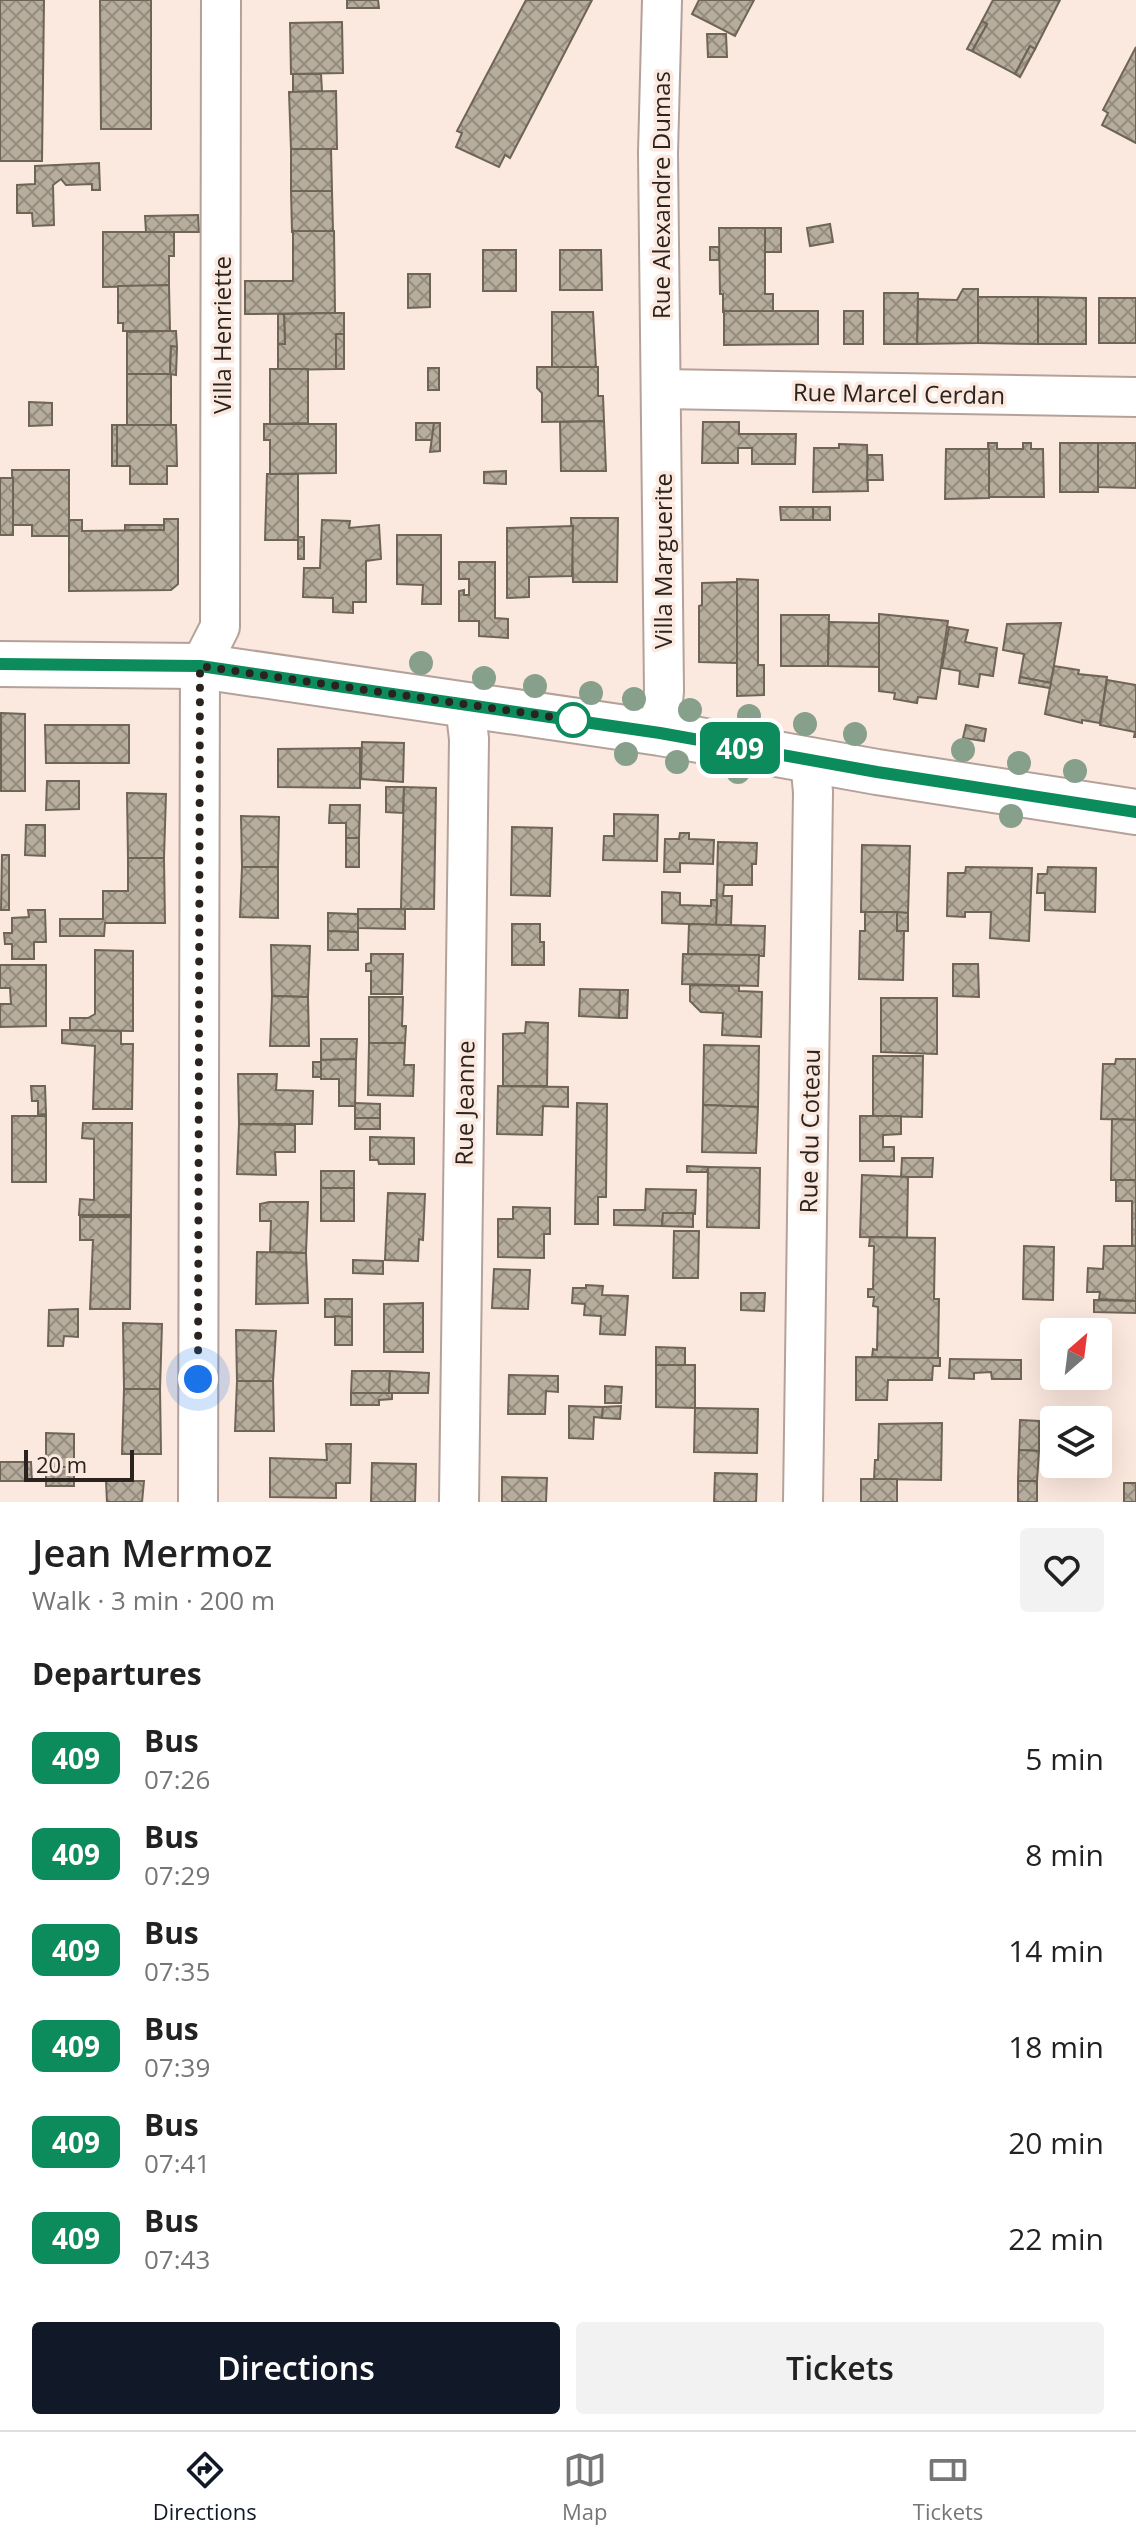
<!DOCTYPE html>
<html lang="en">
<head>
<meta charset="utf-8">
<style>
  body { margin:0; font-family:"Open Sans",sans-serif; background:#f2f2f2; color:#222; height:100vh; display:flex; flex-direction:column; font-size:30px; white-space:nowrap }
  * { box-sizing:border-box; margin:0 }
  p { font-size:26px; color:#767676 }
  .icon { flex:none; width:44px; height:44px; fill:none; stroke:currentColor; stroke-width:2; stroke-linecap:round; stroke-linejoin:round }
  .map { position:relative; height:1502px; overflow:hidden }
  .panel { display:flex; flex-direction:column; background:#fff; flex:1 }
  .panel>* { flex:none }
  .badge { padding:0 16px; border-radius:12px; font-size:28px; line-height:52px }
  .needle { width:52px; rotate:28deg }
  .fabs { position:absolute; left:1040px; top:1318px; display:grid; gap:16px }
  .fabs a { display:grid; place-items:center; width:72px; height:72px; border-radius:8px; background:#fff; box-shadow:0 8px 32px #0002; font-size:40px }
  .scale { position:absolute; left:24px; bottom:20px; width:110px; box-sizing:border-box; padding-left:8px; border:4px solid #2a231f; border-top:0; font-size:22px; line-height:28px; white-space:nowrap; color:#2a231f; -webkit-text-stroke:6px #fbe8de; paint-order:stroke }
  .you { position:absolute; width:40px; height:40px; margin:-20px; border:6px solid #fff; border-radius:50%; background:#1a73e8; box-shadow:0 0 0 12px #1a73e833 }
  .map>.badge { position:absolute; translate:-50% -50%; box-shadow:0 0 0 4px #fff }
  h2 { padding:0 32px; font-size:30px; line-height:72px }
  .round { display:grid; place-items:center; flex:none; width:84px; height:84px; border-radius:8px; background:#f2f2f2 }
  .head { display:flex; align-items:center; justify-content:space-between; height:136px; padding:0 32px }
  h1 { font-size:38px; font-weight:600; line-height:60px }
  .cta { display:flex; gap:16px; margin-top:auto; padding:16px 32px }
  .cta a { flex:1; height:92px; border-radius:8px; background:#111827; color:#fff; font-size:32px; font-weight:600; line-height:92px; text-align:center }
  .cta a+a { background:#f2f2f2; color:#222 }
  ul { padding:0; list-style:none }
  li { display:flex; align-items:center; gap:24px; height:96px; padding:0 32px }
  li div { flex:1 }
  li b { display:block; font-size:30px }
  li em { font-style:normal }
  li .badge { min-width:88px; font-weight:700; text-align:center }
  .tab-bar { display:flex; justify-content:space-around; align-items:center; height:112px; border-top:2px solid #e0e0e0; background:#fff; font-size:22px; color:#767676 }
  .tab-bar a { display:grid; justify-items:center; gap:4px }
  .tab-bar .selected { color:#111827 }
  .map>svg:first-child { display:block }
  .building { fill:url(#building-cross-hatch); stroke:#6e6557; stroke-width:2 }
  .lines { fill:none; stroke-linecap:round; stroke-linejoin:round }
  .street-casing { stroke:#b4a29a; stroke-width:42 }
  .secondary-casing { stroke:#b4a29a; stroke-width:48 }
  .street { stroke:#fff; stroke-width:38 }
  .secondary { stroke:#fff; stroke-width:44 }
  .tree { fill:#87a08c }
  .line-casing { stroke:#fff; stroke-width:18 }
  .line { stroke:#0c8c5d; stroke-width:12 }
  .walk { stroke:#2a231f; stroke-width:8; stroke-dasharray:0 14.4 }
  .stop-dot { fill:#fff; stroke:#0c8c5d; stroke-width:4 }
  .labels { text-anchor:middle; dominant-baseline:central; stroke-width:7; stroke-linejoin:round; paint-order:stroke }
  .street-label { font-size:24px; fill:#2a231f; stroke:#fbe8de }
</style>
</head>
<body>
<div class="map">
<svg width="1136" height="1502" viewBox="0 0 1136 1502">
  <defs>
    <pattern id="building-cross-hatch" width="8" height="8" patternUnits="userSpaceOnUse" patternTransform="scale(2)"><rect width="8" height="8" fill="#b7ad9d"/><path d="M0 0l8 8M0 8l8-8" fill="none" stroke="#958c7f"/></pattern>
  </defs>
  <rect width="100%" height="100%" fill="#fbe8de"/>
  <!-- building -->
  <g class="building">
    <path d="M0,0H44L42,161H0Z"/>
    <path d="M100,0H151V129H101Z"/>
    <path d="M347,0H378L379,8H347Z"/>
    <path d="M526,0H592L510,158L505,155L499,167L456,147L462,133L457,131Z"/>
    <path d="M699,0H754L735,36L692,14Z"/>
    <path d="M993,0H1060L1035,49L1030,46L1015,74L972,51L987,24L982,21Z"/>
    <path d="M982,21L987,24L972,51L967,49Z"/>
    <path d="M342,22L343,73L291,74L290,23Z"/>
    <path d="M707,34H726L727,57H708Z"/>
    <path d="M1030,46L1035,49L1020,77L1015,74Z"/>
    <path d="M1136,47V143L1102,125L1108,113L1103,110Z"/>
    <path d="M293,74H321L322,91L293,92Z"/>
    <path d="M336,91L337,149H291L289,92Z"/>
    <path d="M291,149H331L332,191H291Z"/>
    <path d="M99,163L100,190H92V184L66,185L61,179L53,185L54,225L33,226L32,213H17V185L35,184V166Z"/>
    <path d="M291,191H332L333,231L292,232Z"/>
    <path d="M198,215L199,232H146L145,216Z"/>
    <path d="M830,224L833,242L810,246L807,228Z"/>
    <path d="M719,228H765V294H773V311L723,312V294H720Z"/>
    <rect x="765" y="228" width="16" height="24"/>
    <path d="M293,231H334L335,313L245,314V281H293Z"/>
    <path d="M103,232H174V256H169V286L103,287Z"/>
    <rect x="710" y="247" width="9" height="13"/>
    <rect x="483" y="250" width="33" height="41"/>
    <path d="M560,250H601L602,290H560Z"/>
    <path d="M408,274H430V307L408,308Z"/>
    <path d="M118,286L169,285L170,331H123V323H118Z"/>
    <path d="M963,289H978V343L917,344L918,299L957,300Z"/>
    <path d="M884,293H918L917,344H884Z"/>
    <path d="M978,297H1038V344L978,343Z"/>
    <path d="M1038,297L1086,298V344H1038Z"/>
    <rect x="1099" y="298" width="37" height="45"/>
    <path d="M724,311H818V344L724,345Z"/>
    <rect x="844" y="311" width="19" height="33"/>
    <path d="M552,312H593L596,367H552Z"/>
    <path d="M335,313H344V334H336V369L278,370V344H285L284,314Z"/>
    <path d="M278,314H284L285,344H278Z"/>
    <path d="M170,331H176L177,347L171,346L170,374H127V332Z"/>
    <rect x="336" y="334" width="8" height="35"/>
    <path d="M171,346L177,347L176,375L170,374Z"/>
    <path d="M537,367H598V396H603L604,421L542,422V393L537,388Z"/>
    <rect x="428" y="368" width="11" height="22"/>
    <path d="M270,369H308V423L270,424Z"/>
    <rect x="127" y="374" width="44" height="51"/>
    <path d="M29,402L52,403V425L29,426Z"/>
    <path d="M604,421L606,471H561L560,422Z"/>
    <path d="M703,422H739V434H796L795,464H752V448H738V463H702Z"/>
    <path d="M416,423H434L433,440H416Z"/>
    <path d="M434,423H440V451L430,452Z"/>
    <path d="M264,424H336V473L270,474V440H264Z"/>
    <rect x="112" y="425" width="5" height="41"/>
    <path d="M117,425H176L177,466H167V484H130V466H117Z"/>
    <path d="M988,443H997V449H1023V443H1031V449H1043L1044,497H989Z"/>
    <rect x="1060" y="443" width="38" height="49"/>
    <path d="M1098,443H1136V488L1098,487Z"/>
    <path d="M839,444L867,445L868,491L813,492L814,448H839Z"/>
    <path d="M946,449H989V498L945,499Z"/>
    <path d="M868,455H882L883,480H867Z"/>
    <path d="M12,470H69V536H32V525H13Z"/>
    <path d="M506,471V484L484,483V472Z"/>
    <path d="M267,474H298V540H265Z"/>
    <rect x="0" y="478" width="13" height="57"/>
    <path d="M780,507H813V520H781Z"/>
    <rect x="813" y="507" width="17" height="13"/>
    <path d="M571,518H618L617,582H573Z"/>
    <path d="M164,519H178V584L171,590L69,591V520H82V531L164,530Z"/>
    <path d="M322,520L350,521L349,528L379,525L381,559L366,561V602H353V613L333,612V598L303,597L304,568H320Z"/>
    <rect x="125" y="525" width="39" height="5"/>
    <path d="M573,526L572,576L529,577V597L507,598V528Z"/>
    <path d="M397,535H441V604H422L423,585L397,584Z"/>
    <rect x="298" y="537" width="6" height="22"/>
    <path d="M459,562H495V618L508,619V638L479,636V621H459V591L464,590V595H469V579H459Z"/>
    <path d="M737,579L758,580V665H764V695L737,696Z"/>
    <path d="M737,582V663L699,662V606L702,605V583Z"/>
    <path d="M879,614L948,621L936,699L918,697L917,703L894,699L895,693L879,691Z"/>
    <path d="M781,615H829L828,666H781Z"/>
    <path d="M829,622L879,623V667L828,666Z"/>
    <path d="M1061,623L1051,683L1020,677L1024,654L1003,650L1007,624Z"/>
    <path d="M949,627L968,630L965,642L997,648L993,676L980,674L978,687L959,684L960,671L942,668Z"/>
    <path d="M1054,666L1079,670L1078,674L1107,677L1100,723L1082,720V723L1045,714Z"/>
    <path d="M1020,677L1051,683L1050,688L1019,683Z"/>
    <path d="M1107,680L1136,685V737H1134L1135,732L1100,725Z"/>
    <path d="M1,713L25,714V791H1Z"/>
    <path d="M45,725H129V763H46Z"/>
    <path d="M966,725L986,729L984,741L963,738Z"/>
    <path d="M362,742L404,743L403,782L361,779Z"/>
    <path d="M360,748V788L278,787V749Z"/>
    <path d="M47,781H79V809L46,810Z"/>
    <path d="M386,787H404L403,813L386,812Z"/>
    <path d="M404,787L436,788L434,909H401Z"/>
    <path d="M127,793L166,794L164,858H128Z"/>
    <path d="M330,805H360L359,838H346V823H329Z"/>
    <path d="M614,814L658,815L657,861L603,860L604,836H614Z"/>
    <path d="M241,816L279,817L278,867H242Z"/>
    <path d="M26,825H45V856L25,855Z"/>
    <path d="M512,827L552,828L550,896L511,895Z"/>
    <path d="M680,833H689V839L714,840L713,864L680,863V872H664L665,839H679Z"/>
    <rect x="346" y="838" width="13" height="29"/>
    <path d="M718,842L757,843L756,864H752V885H724L723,896H732L731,925H716Z"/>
    <path d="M862,845L910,846L908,913L861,912Z"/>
    <path d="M2,855H9V910H1Z"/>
    <path d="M128,858H164L165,923H105L104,936H60V919H103V891H128Z"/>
    <path d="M242,867H278V918L240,917Z"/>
    <path d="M966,867L1032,868L1029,941L990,938L991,912H965V917L947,916L948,873H965Z"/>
    <path d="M1048,867L1096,868L1095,912L1045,910V893H1037L1038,874H1047Z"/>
    <path d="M662,892L680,893V905L711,906V900H717L716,925L662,923Z"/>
    <path d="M358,909H405V929L358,928Z"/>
    <path d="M28,910H45L46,942H34V959H12V944H5L4,933H12V918L29,917Z"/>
    <path d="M865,912H897V931H904L903,980L859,979L860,931H865Z"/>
    <path d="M897,912L908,913V931H897Z"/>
    <path d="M328,913L358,914V932L328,931Z"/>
    <path d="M512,924H540V942H544V965H512Z"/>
    <path d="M689,924L765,926L764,956L688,954Z"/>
    <path d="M328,931L358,932V950H328Z"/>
    <path d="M271,945L310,946L308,997L272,996Z"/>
    <path d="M95,950L133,951V1031L70,1030V1018H88L95,1014Z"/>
    <path d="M371,954H403L402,994H371V971H366V964L371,963Z"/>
    <path d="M683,954L759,955L758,986L682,984Z"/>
    <path d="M953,964H978L979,997L953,996Z"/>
    <path d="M0,965H46V1026L0,1027V1004H11L10,988H0Z"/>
    <path d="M690,985L739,986V991L762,992L761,1037L722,1035L723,1013L701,1012L690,1001Z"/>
    <path d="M580,989L620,990L619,1018L579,1016Z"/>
    <path d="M620,990H628L627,1018H619Z"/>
    <path d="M272,996L308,997L309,1046H270Z"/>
    <path d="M369,997H403L402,1026H406L405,1043H369Z"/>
    <path d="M881,998H937V1054L881,1052Z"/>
    <path d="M526,1022L548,1023L547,1086H503V1034L525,1033Z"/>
    <path d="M62,1030L121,1031V1044H133L132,1109H93L95,1046L62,1043Z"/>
    <path d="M321,1039H357L356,1059L321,1060Z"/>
    <path d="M369,1043H405L404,1065H414L413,1096L368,1095Z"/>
    <path d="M704,1045L759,1046L758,1107L703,1105Z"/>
    <path d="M873,1056H923L922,1117L873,1116Z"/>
    <path d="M356,1059L355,1106H339V1079H321V1060Z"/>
    <path d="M1116,1059H1136V1120L1101,1119L1103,1064H1115Z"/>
    <rect x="313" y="1062" width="8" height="15"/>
    <path d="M238,1074H277L276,1090L313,1091L312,1124H239Z"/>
    <path d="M31,1086H45L46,1114L38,1115V1101H32Z"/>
    <path d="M498,1086L568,1087V1107L543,1106L542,1135L497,1134Z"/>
    <path d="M355,1103L380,1104V1118H355Z"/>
    <path d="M577,1103L607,1104L606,1197H598V1224H575Z"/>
    <path d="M703,1105L758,1107L756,1153L702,1152Z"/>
    <rect x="12" y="1116" width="34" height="66"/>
    <path d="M860,1116H901V1134L883,1135V1147H894V1161H860Z"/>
    <rect x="355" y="1118" width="25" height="11"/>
    <path d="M1112,1119L1136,1120V1180H1111Z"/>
    <path d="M83,1123H132L131,1215H79L80,1199L94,1200V1139L82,1138Z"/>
    <path d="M239,1124L295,1125V1152H275L276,1175L237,1174Z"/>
    <path d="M370,1137L414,1138V1164H379L378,1160H370Z"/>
    <path d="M902,1158H933L932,1177H901Z"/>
    <path d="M687,1166L708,1167L707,1172H687Z"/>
    <path d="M708,1167L760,1168L759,1228L707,1227Z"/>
    <rect x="321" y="1171" width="33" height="17"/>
    <path d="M862,1175L908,1177L907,1238L860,1237Z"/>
    <path d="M1116,1180H1136V1246H1132V1201H1116Z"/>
    <rect x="321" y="1188" width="33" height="33"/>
    <path d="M646,1189L696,1190L695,1214L663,1213L662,1226L614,1225V1210H645Z"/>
    <path d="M388,1193L425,1194L423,1240L419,1239L418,1261L385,1260Z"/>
    <path d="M269,1202H308L306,1253L270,1252L271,1221H260V1204Z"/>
    <path d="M513,1207L550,1208V1234H544V1258L498,1257V1219H513Z"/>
    <path d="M663,1213H693V1227L662,1226Z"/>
    <path d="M80,1217H131L130,1309H90L93,1240H80Z"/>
    <path d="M674,1231H699L698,1278H673Z"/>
    <path d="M870,1237L935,1238L934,1299H939L938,1359L872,1357L873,1349L877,1350L878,1307L873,1306L874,1297H868V1289H873L874,1246H869Z"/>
    <path d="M1024,1246L1054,1247L1053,1300L1023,1299Z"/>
    <path d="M1104,1246H1136V1301L1099,1299L1100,1292H1087L1088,1268L1103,1269Z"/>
    <path d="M257,1252L306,1253L308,1303L256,1304Z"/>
    <path d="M353,1260L383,1261V1274L353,1273Z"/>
    <path d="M494,1269L530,1270L528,1309L492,1308Z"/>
    <path d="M586,1285L603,1286L602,1295L628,1296L625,1335L600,1334L601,1316L584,1315L585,1304L572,1303L573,1288H586Z"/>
    <path d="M741,1293H765L764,1311L741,1310Z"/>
    <rect x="325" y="1299" width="27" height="18"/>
    <path d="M1094,1300L1136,1301V1313L1094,1312Z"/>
    <path d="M423,1303V1352H384V1304Z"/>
    <path d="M78,1309V1337L64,1336L63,1346H48L49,1310Z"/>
    <path d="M335,1316L352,1317V1345H335Z"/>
    <path d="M123,1323L162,1324L160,1389H124Z"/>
    <path d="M236,1330L276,1331L273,1381H237Z"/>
    <path d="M656,1347L685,1348V1365H656Z"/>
    <path d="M856,1357L940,1358V1366H933L932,1380H888L887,1400H856Z"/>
    <path d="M950,1359L1021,1360V1379H992L991,1372L974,1373V1379L949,1378Z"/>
    <path d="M656,1365H695V1408L656,1407Z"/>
    <path d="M352,1371H390L389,1393H351Z"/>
    <path d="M390,1371L429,1373L428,1393H389Z"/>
    <path d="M509,1375L558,1376V1392L546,1391L545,1414H508Z"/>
    <path d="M237,1381H273L274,1431H235Z"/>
    <path d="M605,1386L622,1387L621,1403H605Z"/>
    <path d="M124,1389H160L161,1454H122Z"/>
    <path d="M351,1393H392V1399L379,1400V1405H351Z"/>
    <path d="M569,1406L603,1407L602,1418L594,1417L593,1439L569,1438Z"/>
    <path d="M621,1406L620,1419L602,1418L603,1407Z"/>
    <path d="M695,1408L758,1409L757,1453L694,1452Z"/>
    <path d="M1020,1420L1039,1421V1451L1019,1450Z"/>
    <path d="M942,1423L941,1480L874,1479L875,1460H878L879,1424Z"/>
    <path d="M46,1433L74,1434V1467H46Z"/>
    <path d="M326,1444H351L350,1483H336V1498L270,1497V1458L327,1460Z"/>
    <path d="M1019,1450L1039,1451L1037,1481H1018Z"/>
    <path d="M0,1462H31L32,1481H0Z"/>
    <path d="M372,1463L416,1464L415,1502H371Z"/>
    <rect x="46" y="1467" width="28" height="19"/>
    <path d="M715,1473L757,1474L756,1502H714Z"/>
    <path d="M502,1477L547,1478L546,1502H502Z"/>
    <rect x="861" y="1479" width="36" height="23"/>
    <path d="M106,1481H144L142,1502H107Z"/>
    <rect x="1018" y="1481" width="19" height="21"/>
    <rect x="1124" y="1483" width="12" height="19"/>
  </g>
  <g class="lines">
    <defs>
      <g id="street">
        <path d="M661,389L1136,397"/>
        <path d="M660,733L664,691L658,153L662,0"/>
        <path d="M198,1502L200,666L220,627L221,0"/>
        <path d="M459,1502L469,739L465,704"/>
        <path d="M803,1502L813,792L810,760"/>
      </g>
      <path id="secondary" d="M0,664L200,666L660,733L877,772L1136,812"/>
    </defs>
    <!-- street casing -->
    <use href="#street" class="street-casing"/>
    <!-- secondary casing -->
    <use href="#secondary" class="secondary-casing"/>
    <!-- street -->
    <use href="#street" class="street"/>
    <!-- secondary -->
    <use href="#secondary" class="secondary"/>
  </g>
  <!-- trees -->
  <g class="tree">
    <circle cx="421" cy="663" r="12"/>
    <circle cx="484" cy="678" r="12"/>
    <circle cx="535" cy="686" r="12"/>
    <circle cx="591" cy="693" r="12"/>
    <circle cx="634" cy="699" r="12"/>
    <circle cx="690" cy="710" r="12"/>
    <circle cx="749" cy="716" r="12"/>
    <circle cx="805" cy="724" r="12"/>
    <circle cx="855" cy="734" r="12"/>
    <circle cx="963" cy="750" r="12"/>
    <circle cx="626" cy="754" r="12"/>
    <circle cx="677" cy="762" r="12"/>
    <circle cx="1019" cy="763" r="12"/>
    <circle cx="1075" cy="771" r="12"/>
    <circle cx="738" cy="772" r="12"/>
    <circle cx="1011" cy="816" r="12"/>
  </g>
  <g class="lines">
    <defs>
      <path id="line" d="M0,664L200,666L660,733L877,772L1136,812"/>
    </defs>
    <!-- line casing -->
    <use href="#line" class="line-casing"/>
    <!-- line -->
    <use href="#line" class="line"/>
    <!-- walk -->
    <path class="walk" d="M198,1379L200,666L581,721L573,720"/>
  </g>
  <!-- markers -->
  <circle class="stop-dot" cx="573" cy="720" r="16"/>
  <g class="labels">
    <!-- street labels -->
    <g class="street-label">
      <text transform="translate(660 195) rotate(-90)">Rue Alexandre Dumas</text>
      <text transform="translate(221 335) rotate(-90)">Villa Henriette</text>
      <text transform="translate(899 393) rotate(1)">Rue Marcel Cerdan</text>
      <text transform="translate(662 561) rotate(-90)">Villa Marguerite</text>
      <text transform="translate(464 1103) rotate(-89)">Rue Jeanne</text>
      <text transform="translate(809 1131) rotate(-89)">Rue du Coteau</text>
    </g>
  </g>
</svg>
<div class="fabs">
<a><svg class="needle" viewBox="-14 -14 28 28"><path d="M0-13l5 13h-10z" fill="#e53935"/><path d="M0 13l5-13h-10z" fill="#767676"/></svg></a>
<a><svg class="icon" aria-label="layers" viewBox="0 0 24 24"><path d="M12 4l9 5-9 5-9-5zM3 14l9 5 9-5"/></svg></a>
</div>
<div class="scale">20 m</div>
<div class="you" style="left:198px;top:1379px"></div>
<b class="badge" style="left:740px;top:748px;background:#0c8c5d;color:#fff">409</b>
</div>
<section class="panel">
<div class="head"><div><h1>Jean Mermoz</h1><p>Walk · 3 min · 200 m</p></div><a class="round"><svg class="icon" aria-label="heart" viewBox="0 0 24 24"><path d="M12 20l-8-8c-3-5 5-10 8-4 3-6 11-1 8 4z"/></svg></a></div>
<h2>Departures</h2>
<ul>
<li><span class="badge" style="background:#0c8c5d;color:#fff">409</span><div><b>Bus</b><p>07:26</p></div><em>5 min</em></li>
<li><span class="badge" style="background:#0c8c5d;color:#fff">409</span><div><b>Bus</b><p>07:29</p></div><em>8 min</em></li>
<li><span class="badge" style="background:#0c8c5d;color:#fff">409</span><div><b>Bus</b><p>07:35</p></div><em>14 min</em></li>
<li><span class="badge" style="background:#0c8c5d;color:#fff">409</span><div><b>Bus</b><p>07:39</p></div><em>18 min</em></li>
<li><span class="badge" style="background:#0c8c5d;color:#fff">409</span><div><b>Bus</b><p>07:41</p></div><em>20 min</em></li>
<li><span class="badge" style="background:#0c8c5d;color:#fff">409</span><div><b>Bus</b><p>07:43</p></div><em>22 min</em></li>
</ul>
<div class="cta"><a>Directions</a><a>Tickets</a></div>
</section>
<nav class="tab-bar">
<a class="selected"><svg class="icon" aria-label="directions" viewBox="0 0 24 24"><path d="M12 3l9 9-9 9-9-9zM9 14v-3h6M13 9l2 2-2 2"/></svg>Directions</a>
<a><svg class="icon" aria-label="map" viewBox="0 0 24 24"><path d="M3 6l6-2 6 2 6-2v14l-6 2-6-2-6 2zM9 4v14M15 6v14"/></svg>Map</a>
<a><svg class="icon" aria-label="tickets" viewBox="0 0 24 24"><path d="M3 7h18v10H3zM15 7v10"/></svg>Tickets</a>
</nav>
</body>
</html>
